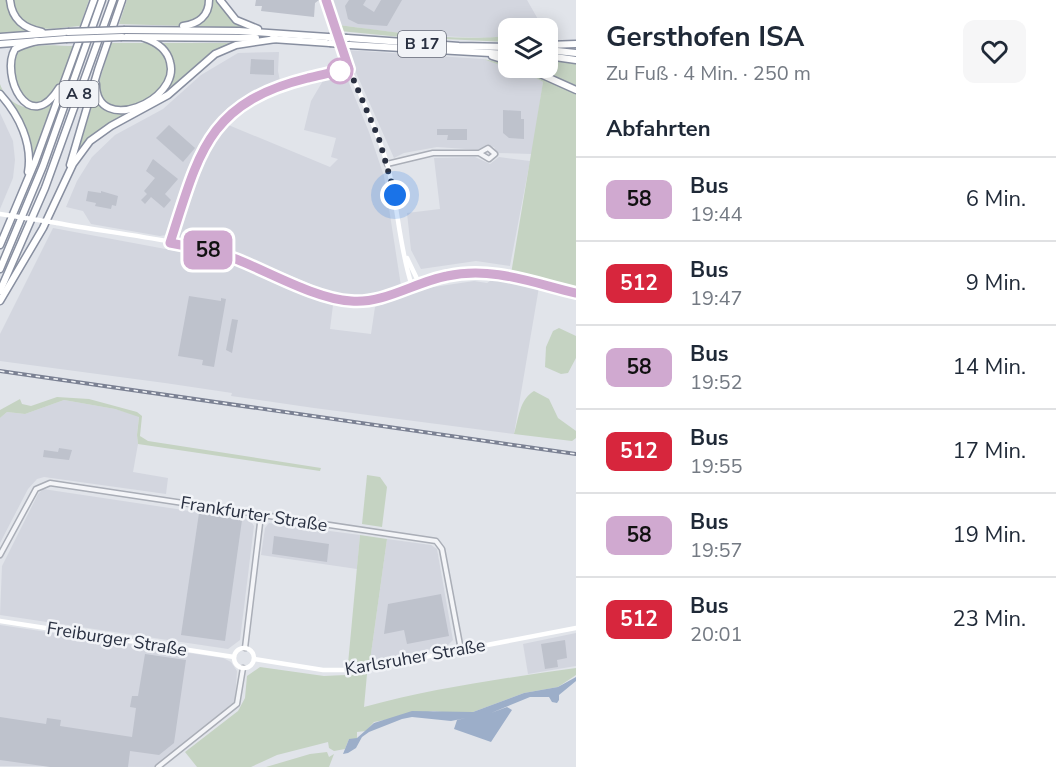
<!DOCTYPE html>
<html lang="de">
<head>
<meta charset="utf-8">
<style>
  body { margin:0; font-family:"Nunito Sans",sans-serif; background:#f6f6f7; color:#1f2937; height:100vh; display:flex; flex-direction:column; font-size:22px; white-space:nowrap }
  * { box-sizing:border-box; margin:0 }
  p { font-size:20px; color:#747a83 }
  .icon { flex:none; width:33px; height:33px; fill:none; stroke:currentColor; stroke-width:2; stroke-linecap:round; stroke-linejoin:round }
  .map { position:relative; flex:1; overflow:hidden }
  .panel { display:flex; flex-direction:column; background:#fff; width:480px }
  .panel>* { flex:none }
  .badge { padding:0 12px; border-radius:9px; font-size:21px; line-height:39px }
  .fabs { position:absolute; left:498px; top:18px; display:grid; gap:12px }
  .fabs a { display:grid; place-items:center; width:60px; height:60px; border-radius:12px; background:#fff; box-shadow:0 3px 15px #0003; font-size:30px }
  .you { position:absolute; width:30px; height:30px; margin:-15px; border:4px solid #fff; border-radius:50%; background:#1a73e8; box-shadow:0 0 0 9px #1a73e833 }
  .map>.badge { position:absolute; translate:-50% -50%; box-shadow:0 0 0 3px #fff }
  h2 { padding:0 30px; font-size:22px; line-height:54px }
  .round { display:grid; place-items:center; flex:none; width:63px; height:63px; border-radius:12px; background:#f6f6f7 }
  .headline { display:flex; align-items:center; justify-content:space-between; height:102px; padding:0 30px }
  h1 { font-size:28px; font-weight:700; line-height:45px }
  ul { padding:0; list-style:none }
  li { display:flex; align-items:center; gap:18px; height:84px; padding:0 30px; border-top:2px solid #e0e1e3 }
  li div { flex:1 }
  li b { display:block; font-size:22px }
  li em { font-style:normal }
  li .badge { min-width:66px; font-weight:700; text-align:center }
  main { display:flex; flex:1; min-height:0 }
  .map>svg:first-child { display:block }
  .built { fill:#d3d6df }
  .green { fill:#c5d3c2 }
  .water { fill:#9caec9 }
  .building { fill:#bec2cc }
  .lines { fill:none; stroke-linecap:round; stroke-linejoin:round }
  .street-casing { stroke:#aaaeb7; stroke-width:7 }
  .highway-casing { stroke:#888fa0; stroke-width:9 }
  .street { stroke:#f4f5f8; stroke-width:4 }
  .secondary { stroke:#fff; stroke-width:4.5 }
  .highway { stroke:#fff; stroke-width:6 }
  .rail-casing { stroke:#7b8193; stroke-width:4 }
  .rail { stroke:#f1f3f7; stroke-width:1.5; stroke-dasharray:4.5; stroke-linecap:butt }
  .highway-bridge-casing { stroke:#888fa0; stroke-width:9; stroke-linecap:butt }
  .secondary-bridge { stroke:#fff; stroke-width:4.5 }
  .highway-bridge { stroke:#fff; stroke-width:6 }
  .line-casing { stroke:#fff; stroke-width:14 }
  .line { stroke:#d0a9d0; stroke-width:9 }
  .walk { stroke:#293041; stroke-width:6; stroke-dasharray:0 10.8 }
  .stop-dot { fill:#fff; stroke:#d0a9d0; stroke-width:3 }
  .labels { text-anchor:middle; dominant-baseline:central; stroke-width:5; stroke-linejoin:round; paint-order:stroke }
  .shield { fill:#f1f3f7; stroke:#656a78; stroke-width:1.5 }
  .shield-label { font-size:16px; font-weight:bold; fill:#293041 }
  .street-label { font-size:18px; fill:#293041; stroke:#f1f3f7 }
</style>
</head>
<body>
<main>
<div class="map">
<svg width="576" height="767" viewBox="0 0 576 767">
  <rect width="100%" height="100%" fill="#e1e4ea"/>
  <!-- built -->
  <g class="built">
    <path d="M330,0H527L543,28H508V36L487,38L414,35L339,25Z"/>
    <path d="M346,50L483,59L517,71L518,78H536L543,82L532,154L497,153L494,147L486,146L480,150L437,147L404,153L394,158Z"/>
    <path d="M279,52L278,71L280,81L255,91L228,108L208,130L194,156L166,235L160,236L91,224L83,211L66,207L77,181L92,157L115,135L163,109L201,75L238,53Z"/>
    <path d="M341,75L347,78L369,132L384,176L401,286L367,296L334,294L272,268L216,247L180,241L176,237L201,165L210,146L226,124L330,167L338,159L331,157L336,138L304,130L311,101L324,79Z"/>
    <path d="M0,113L13,141L15,160L13,178L0,209Z"/>
    <path d="M475,157L490,164L499,157L530,161L510,266L476,261L421,269L411,250L407,213L440,209L434,158Z"/>
    <path d="M53,228L203,256L249,270L333,305L330,329L371,334L375,307L427,288L474,281L487,283L493,279L539,287L514,434L314,408L231,396L232,393L165,383L0,361V334Z"/>
    <path d="M64,400L115,409L139,416L137,435L138,444L133,472L168,478L166,494L44,477L37,479L28,489L0,543V418L7,412L25,414Z"/>
    <path d="M43,489L250,520L254,526L240,640L228,649L0,615L2,566L38,494Z"/>
    <path d="M269,523L360,535L357,569L261,555L265,528Z"/>
    <path d="M387,539L431,545L437,549L453,640L447,646L370,661Z"/>
    <path d="M0,625L223,658L231,662L237,671L235,701L154,767L0,766Z"/>
    <path d="M576,633V666L528,674L523,644Z"/>
  </g>
  <!-- green -->
  <g class="green">
    <path d="M0,0H7L12,18L29,32L0,34Z"/>
    <path d="M12,0H89L80,26C62,27 33,35 19,18C15,14 14,5 12,0Z"/>
    <path d="M127,0H217L229,16L248,28L119,24Z"/>
    <path d="M339,25C395,32 452,42 508,36V42L401,37L340,31Z"/>
    <path d="M111,43H234L206,57L168,92L127,115L77,155Z"/>
    <path d="M74,46C68,61 64,86 52,97C17,128 0,64 22,49C37,43 58,46 74,46Z"/>
    <path d="M483,59L508,64V68H519L576,93V291L545,280L511,274L543,82L536,78H518L517,71H505V67Z"/>
    <path d="M548,60L576,62V86L534,68H548Z"/>
    <path d="M0,84C8,107 35,116 54,99L31,161L30,149L0,91Z"/>
    <path d="M559,328L576,336V358L568,373L561,374L545,367L546,347L553,331Z"/>
    <path d="M534,391L549,399L558,418L576,431V438L572,441L514,434C519,418 519,400 534,391Z"/>
    <path d="M57,397L89,399L137,412L142,416L140,436L148,441L321,468L320,471L138,444L137,435L139,417L115,409L64,400L25,414L7,412L0,418V410L20,399L22,404L31,406Z"/>
    <path d="M367,475L380,477L387,487L382,527L362,524Z"/>
    <path d="M360,535L387,539L370,661L348,664Z"/>
    <path d="M260,667L324,676L367,674L364,707C434,688 505,678 576,668V675L558,687L524,693L473,712L451,713L433,711L374,722L366,731L357,732V739H349L345,749L334,751L329,748L328,742L277,755L251,767H197L185,752L238,711L245,698L247,676Z"/>
    <path d="M327,752L329,757L334,754L329,767H266L310,754Z"/>
  </g>
  <!-- water -->
  <path class="water" d="M576,677V681L559,695V700L557,703L552,702L549,697H530L491,713L507,707L512,710L491,742L454,729L457,720L466,718L451,721L412,717L402,719L369,732L362,737L356,748L348,753L343,754L349,739L357,738L374,723L412,711L473,712L524,693L558,687Z"/>
  <!-- building -->
  <g class="building">
    <path d="M256,0H319L315,3L314,17L261,11L262,6H255Z"/>
    <path d="M349,0H366L363,5L374,12L381,0H402L387,26L358,24L348,19L345,6Z"/>
    <path d="M251,59L274,60V75L250,74Z"/>
    <path d="M503,110L521,111V119H524V139L509,138L503,133Z"/>
    <path d="M169,125L195,148L183,162L156,138Z"/>
    <path d="M437,129H467V140H447L448,135H437Z"/>
    <path d="M153,159L178,179L165,194L171,200L164,208L151,197L145,204L141,200L147,194L144,191L155,178L146,171Z"/>
    <path d="M88,191L101,193V191L118,196L116,206L112,205L111,209L95,206L96,203L86,201Z"/>
    <path d="M189,296L221,301V298L226,299L214,367L202,365L203,360L178,356Z"/>
    <path d="M232,319L238,320L232,353L226,350Z"/>
    <path d="M59,448L72,450L69,460L43,457L44,450L58,452Z"/>
    <path d="M199,513L242,520L225,641L181,635Z"/>
    <path d="M274,536L329,544L327,562L272,554Z"/>
    <path d="M441,594L449,636L407,644L404,630L384,634L388,604Z"/>
    <path d="M565,640L567,658L557,660L558,667L545,669L541,644Z"/>
    <path d="M145,654L186,660L174,743L159,755L130,751L128,767H50L0,760V717L46,724L47,718L61,720L60,726L132,737L136,708L130,707L132,696H138Z"/>
  </g>
  <g class="lines">
    <defs>
      <g id="street">
        <path d="M387,164L433,153H479L489,159L495,154L488,148L479,153"/>
        <path d="M170,243C198,156 205,104 304,80C319,76 334,71 349,69"/>
        <path d="M0,555L36,489L50,483L436,541L442,549L461,650"/>
        <path d="M245,648L261,515"/>
        <path d="M158,767L237,704L243,668"/>
      </g>
      <g id="highway">
        <path d="M10,0C12,20 24,28 42,32"/>
        <path d="M220,0L236,20L258,29"/>
        <path d="M183,26C198,24 209,16 209,0"/>
        <path d="M125,30L239,31L328,37"/>
        <path d="M0,37L68,32"/>
        <path d="M122,37L256,38"/>
        <path d="M347,38L459,46L508,47"/>
        <path d="M272,39L330,43"/>
        <path d="M37,41C30,43 22,45 15,49C0,75 29,137 59,88"/>
        <path d="M0,44L66,39"/>
        <path d="M349,45L508,54"/>
        <path d="M548,45L576,44"/>
        <path d="M548,50L576,53"/>
        <path d="M492,56L508,61"/>
        <path d="M548,56L576,60"/>
        <path d="M527,68L576,90"/>
        <path d="M96,84C96,136 181,101 170,62C167,49 156,42 144,38"/>
        <path d="M0,94C19,115 33,144 28,172"/>
        <path d="M70,165L98,70L122,0"/>
        <path d="M0,245L35,162L94,0"/>
        <path d="M0,269L43,166L102,0"/>
        <path d="M0,291L45,188L113,0"/>
        <path d="M0,301L43,228L73,164L90,141L111,126L168,95L215,54L236,45L276,39"/>
      </g>
    </defs>
    <!-- street casing -->
    <use href="#street" class="street-casing"/>
    <!-- highway casing -->
    <use href="#highway" class="highway-casing"/>
    <!-- street -->
    <use href="#street" class="street"/>
    <!-- secondary -->
    <g class="secondary">
      <path d="M326,0L336,32"/>
      <path d="M342,50C356,89 377,126 388,167C398,206 399,247 412,286"/>
      <path d="M57,223C110,233 176,239 227,256C265,268 312,298 351,301C384,304 415,282 447,276C492,266 533,283 576,293"/>
      <path d="M407,258L419,283"/>
      <path d="M0,621L234,657"/>
      <circle cx="244" cy="658" r="10"/>
      <path d="M254,659L323,670H356L576,628"/>
    </g>
    <!-- highway -->
    <use href="#highway" class="highway"/>
    <defs>
      <path id="rail" d="M0,371L576,454"/>
    </defs>
    <!-- rail casing -->
    <use href="#rail" class="rail-casing"/>
    <!-- rail -->
    <use href="#rail" class="rail"/>
    <defs>
      <g id="highway-bridge">
        <path d="M68,32L125,30"/>
        <path d="M328,37L347,38"/>
        <path d="M66,39L122,37"/>
        <path d="M330,43L349,45"/>
      </g>
    </defs>
    <!-- highway-bridge casing -->
    <use href="#highway-bridge" class="highway-bridge-casing"/>
    <!-- secondary-bridge -->
    <path class="secondary-bridge" d="M0,214L57,223"/>
    <!-- highway-bridge -->
    <use href="#highway-bridge" class="highway-bridge"/>
  </g>
  <g class="lines">
    <defs>
      <path id="line" d="M326,0L349,69C335,71 322,75 308,78C207,103 199,153 170,243C192,247 214,251 236,259C269,272 316,299 351,301C384,304 415,282 447,276C492,266 533,283 576,293"/>
    </defs>
    <!-- line casing -->
    <use href="#line" class="line-casing"/>
    <!-- line -->
    <use href="#line" class="line"/>
    <!-- walk -->
    <path class="walk" d="M340,71L349,69L379,139L395,195"/>
  </g>
  <!-- markers -->
  <circle class="stop-dot" cx="340" cy="71" r="12"/>
  <g class="labels">
    <!-- shield labels -->
    <g class="shield">
      <rect x="398" y="31" width="48" height="26" rx="4.5"/>
      <rect x="59.5" y="81" width="39" height="26" rx="4.5"/>
    </g>
    <g class="shield-label">
      <text x="422" y="44">B 17</text>
      <text x="79" y="94">A 8</text>
    </g>
    <!-- street labels -->
    <g class="street-label">
      <text transform="translate(254 514) rotate(9)">Frankfurter Straße</text>
      <text transform="translate(117 639) rotate(9)">Freiburger Straße</text>
      <text transform="translate(415 657) rotate(-10)">Karlsruher Straße</text>
    </g>
  </g>
</svg>
<div class="fabs">
<a><svg class="icon" aria-label="layers" viewBox="0 0 24 24"><path d="M12 4l9 5-9 5-9-5zM3 14l9 5 9-5"/></svg></a>
</div>
<div class="you" style="left:395px;top:195px"></div>
<b class="badge" style="left:208px;top:250px;background:#d0a9d0;color:#111">58</b>
</div>
<section class="panel">
<div class="headline"><div><h1>Gersthofen ISA</h1><p>Zu Fuß · 4 Min. · 250 m</p></div><a class="round"><svg class="icon" aria-label="heart" viewBox="0 0 24 24"><path d="M12 20l-8-8c-3-5 5-10 8-4 3-6 11-1 8 4z"/></svg></a></div>
<h2>Abfahrten</h2>
<ul>
<li><span class="badge" style="background:#d0a9d0;color:#111">58</span><div><b>Bus</b><p>19:44</p></div><em>6 Min.</em></li>
<li><span class="badge" style="background:#d7263d;color:#fff">512</span><div><b>Bus</b><p>19:47</p></div><em>9 Min.</em></li>
<li><span class="badge" style="background:#d0a9d0;color:#111">58</span><div><b>Bus</b><p>19:52</p></div><em>14 Min.</em></li>
<li><span class="badge" style="background:#d7263d;color:#fff">512</span><div><b>Bus</b><p>19:55</p></div><em>17 Min.</em></li>
<li><span class="badge" style="background:#d0a9d0;color:#111">58</span><div><b>Bus</b><p>19:57</p></div><em>19 Min.</em></li>
<li><span class="badge" style="background:#d7263d;color:#fff">512</span><div><b>Bus</b><p>20:01</p></div><em>23 Min.</em></li>
</ul>
</section>
</main>
</body>
</html>
